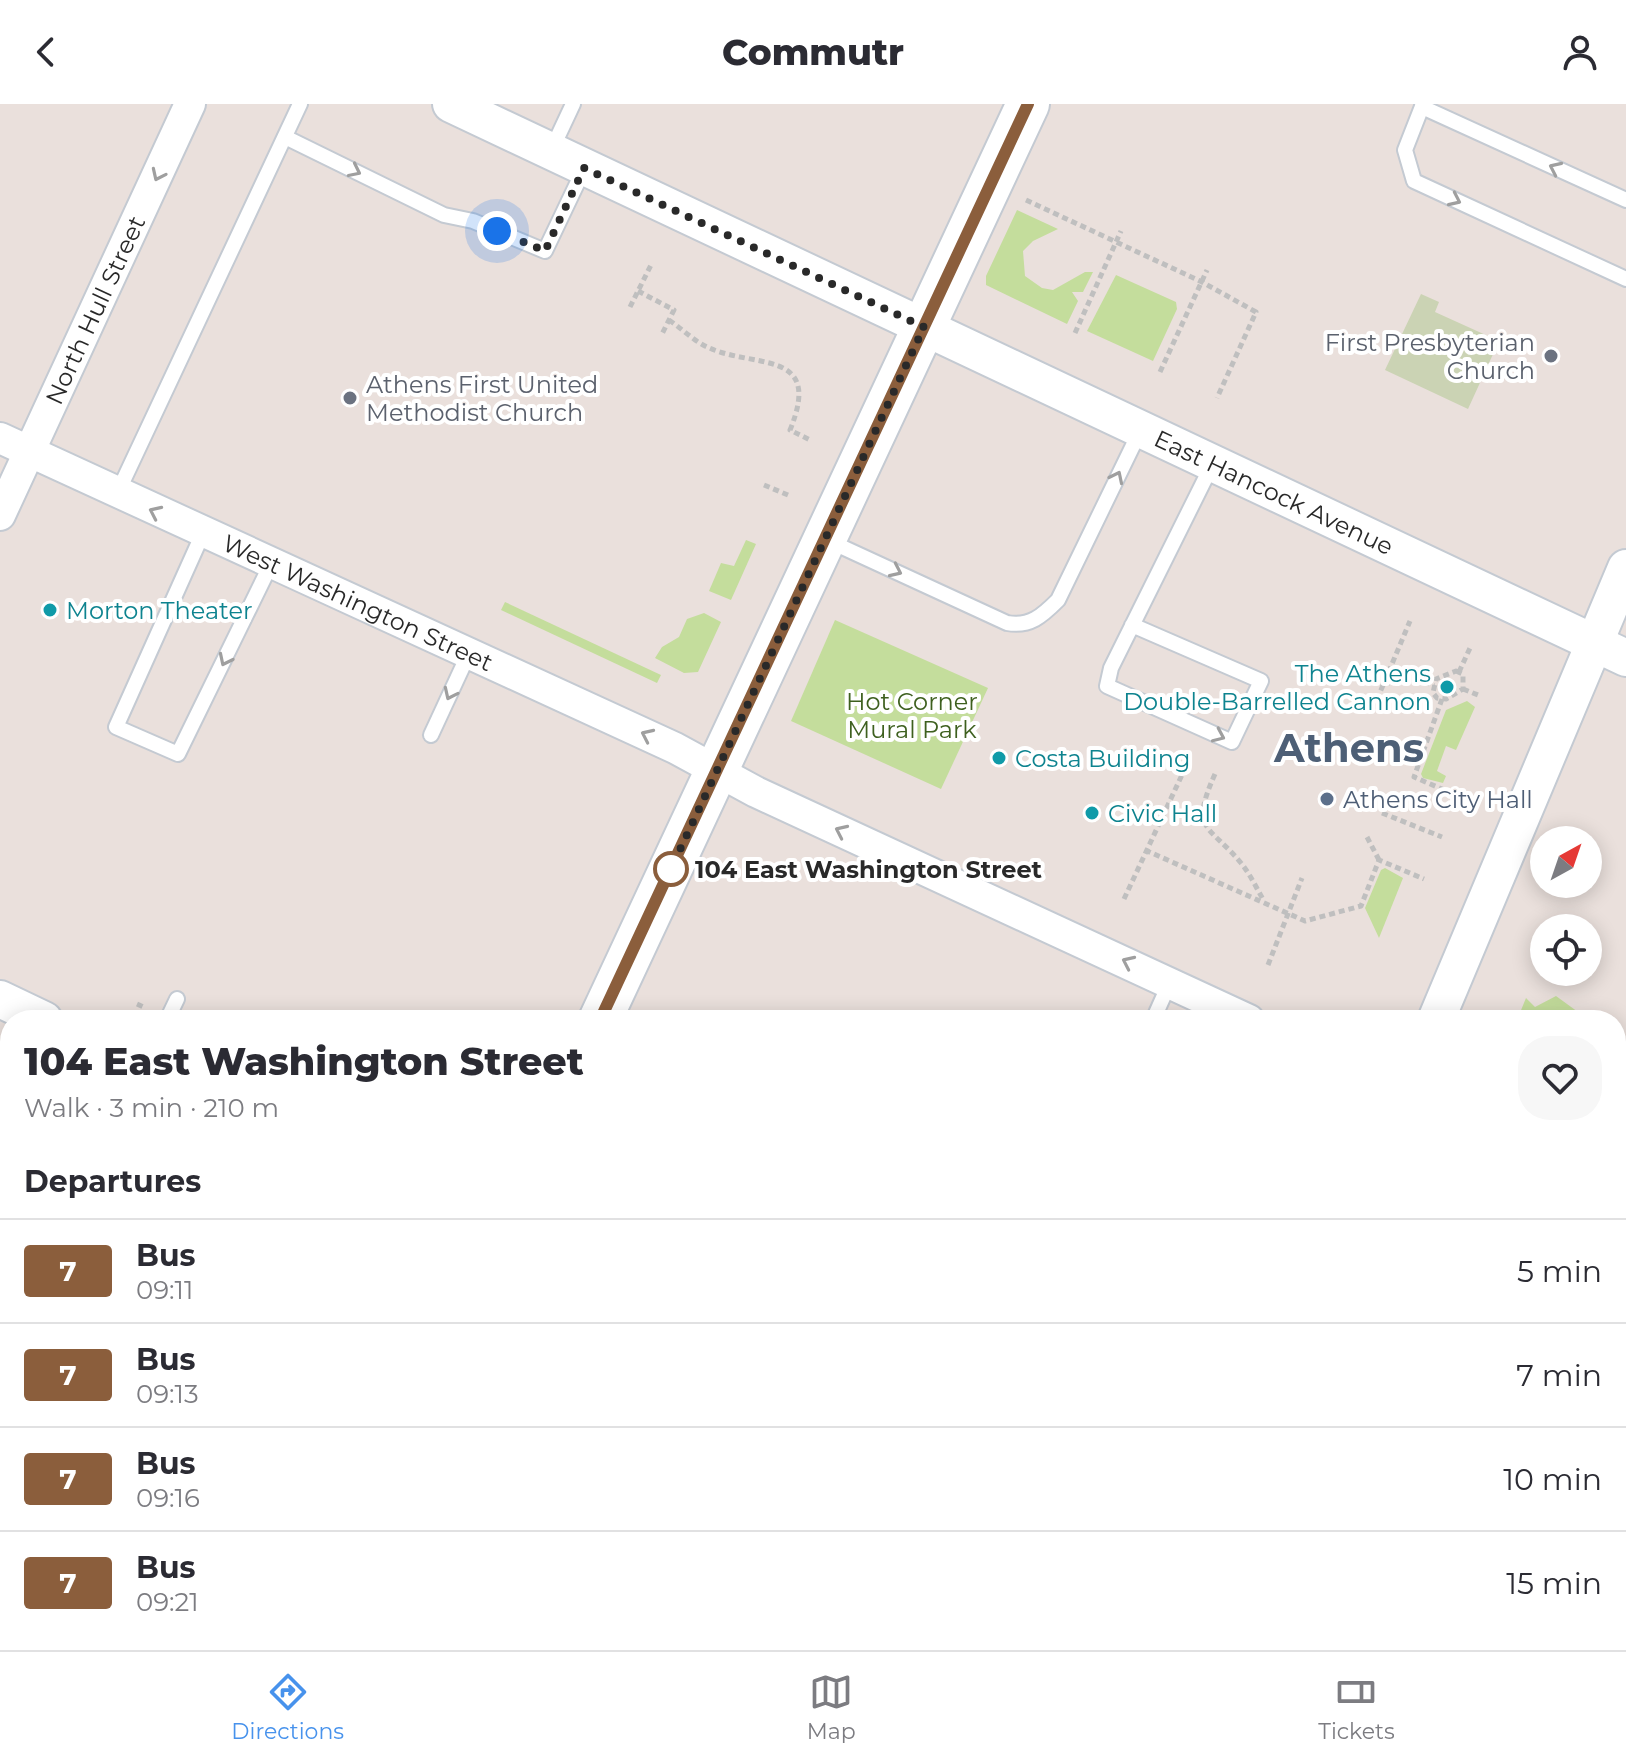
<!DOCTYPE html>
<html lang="en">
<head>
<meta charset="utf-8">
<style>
  body { margin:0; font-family:Montserrat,sans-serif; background:#f7f7f7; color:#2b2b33; height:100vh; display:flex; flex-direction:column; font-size:30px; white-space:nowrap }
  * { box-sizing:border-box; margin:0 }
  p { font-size:26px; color:#7c7c81 }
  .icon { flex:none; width:44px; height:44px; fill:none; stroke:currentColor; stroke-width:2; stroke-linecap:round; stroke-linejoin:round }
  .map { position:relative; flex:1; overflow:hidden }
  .sheet { position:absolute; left:0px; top:906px; width:1626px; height:640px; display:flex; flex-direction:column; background:#fff; border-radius:32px 32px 0 0; box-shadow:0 4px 20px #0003 }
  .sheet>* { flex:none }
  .badge { padding:0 16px; border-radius:6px; font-size:28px; line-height:52px }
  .needle { width:52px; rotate:40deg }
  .fabs { position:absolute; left:1530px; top:722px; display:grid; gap:16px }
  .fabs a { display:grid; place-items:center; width:72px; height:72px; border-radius:50%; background:#fff; box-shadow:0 4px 20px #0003; font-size:40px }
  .you { position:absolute; width:40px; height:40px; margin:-20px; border:6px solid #fff; border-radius:50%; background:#1a73e8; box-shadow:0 0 0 12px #1a73e833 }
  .map>.badge { position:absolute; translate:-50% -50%; box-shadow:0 0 0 4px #fff }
  h2 { padding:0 24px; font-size:30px; line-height:72px }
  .round { display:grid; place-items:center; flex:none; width:84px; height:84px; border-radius:32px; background:#f7f7f7 }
  .head { display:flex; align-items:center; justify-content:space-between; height:136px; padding:0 24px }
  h1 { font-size:38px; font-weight:800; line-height:60px }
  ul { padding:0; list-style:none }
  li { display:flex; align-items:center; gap:24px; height:104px; padding:0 24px; border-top:2px solid #e1e1e2 }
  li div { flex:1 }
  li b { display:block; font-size:30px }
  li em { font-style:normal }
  li .badge { min-width:88px; font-weight:700; text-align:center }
  header { display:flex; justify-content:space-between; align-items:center; height:104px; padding:0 24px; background:#fff; font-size:36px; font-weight:800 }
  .tab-bar { display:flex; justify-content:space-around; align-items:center; height:112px; border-top:2px solid #e1e1e2; background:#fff; font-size:22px; color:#7c7c81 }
  .tab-bar a { display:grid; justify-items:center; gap:4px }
  .tab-bar .active { color:#4792ec }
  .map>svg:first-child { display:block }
  .green { fill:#c4dd9c }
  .cemetery { fill:#cbd3b4 }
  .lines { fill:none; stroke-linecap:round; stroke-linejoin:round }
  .service-casing { stroke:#c4cad2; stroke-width:18 }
  .pedestrian-casing { stroke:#c4cad2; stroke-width:26 }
  .minor-casing { stroke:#c4cad2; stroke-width:34 }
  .tertiary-casing { stroke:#c4cad2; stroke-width:40 }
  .secondary-casing { stroke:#c4cad2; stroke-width:46 }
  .primary-casing { stroke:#bfbfbf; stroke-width:48 }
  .path { stroke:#bfbfbf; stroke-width:5; stroke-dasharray:6 4; stroke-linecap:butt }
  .service { stroke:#fff; stroke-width:14 }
  .pedestrian { stroke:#fff; stroke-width:22 }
  .minor { stroke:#fff; stroke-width:30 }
  .tertiary { stroke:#fff; stroke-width:36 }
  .secondary { stroke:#fff; stroke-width:42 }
  .primary { stroke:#e6a665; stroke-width:44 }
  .oneway { stroke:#9f9f9f }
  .line-casing { stroke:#fff; stroke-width:18 }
  .line { stroke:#8b5e3c; stroke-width:12 }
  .walk { stroke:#292929; stroke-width:8; stroke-dasharray:0 14.4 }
  .worship-dot { fill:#6b7280; stroke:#fff; stroke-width:3 }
  .culture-dot { fill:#0f9aa8; stroke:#fff; stroke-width:3 }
  .service-dot { fill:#5c6f8a; stroke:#fff; stroke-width:3 }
  .stop-dot { fill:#fff; stroke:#8b5e3c; stroke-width:4 }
  .labels { text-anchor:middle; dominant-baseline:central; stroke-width:8; stroke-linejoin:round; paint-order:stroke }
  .street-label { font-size:24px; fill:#292929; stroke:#fff }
  .worship-label { font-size:24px; fill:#5b616d; stroke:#fff; text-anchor:end }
  .culture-label { font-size:24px; fill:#0d838f; stroke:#fff; text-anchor:start }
  .park-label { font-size:24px; fill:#3e601f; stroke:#fff }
  .service-label { font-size:24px; fill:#4e5e75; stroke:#fff; text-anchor:start }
  .stop-label { font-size:24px; font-weight:bold; fill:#292929; stroke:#fff; text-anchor:start }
  .town-label { font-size:40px; font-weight:bold; fill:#4d5f76; stroke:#fff }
</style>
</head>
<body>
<header><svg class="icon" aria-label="back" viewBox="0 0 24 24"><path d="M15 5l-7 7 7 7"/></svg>Commutr<svg class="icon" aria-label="person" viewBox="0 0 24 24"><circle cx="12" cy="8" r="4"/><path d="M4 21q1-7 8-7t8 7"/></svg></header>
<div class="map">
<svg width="1626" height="1546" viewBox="0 0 1626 1546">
  <rect width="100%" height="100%" fill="#eae0dc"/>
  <!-- green -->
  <g class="green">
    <path d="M1017,106L1058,125L1033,137L1023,147L1025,172L1042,184L1053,186L1085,168H1093L1083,188H1072L1078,197L1067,220L986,181V172Z"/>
    <path d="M1116,171L1176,198L1177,205L1153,257L1087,227Z"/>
    <path d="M746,436L756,440L731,496L709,487L721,459L734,462Z"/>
    <path d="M505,498L661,571L657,579L501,506Z"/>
    <path d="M704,509L721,518L698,568L684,569L655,554L662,543L679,533L687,515Z"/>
    <path d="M835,516L988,584L941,685L791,617Z"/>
    <path d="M1467,597L1475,603L1456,646L1446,642L1437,667L1446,672L1443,679L1423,674L1421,670L1446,606Z"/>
    <path d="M1385,764L1403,774L1379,834L1365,804L1381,766Z"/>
    <path d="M1556,892L1589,916H1517L1526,894L1535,903Z"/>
  </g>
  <!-- cemetery -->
  <path class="cemetery" d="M1421,190L1439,198L1435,208L1499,237L1468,305L1385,266Z"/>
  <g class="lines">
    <defs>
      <g id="service">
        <path d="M1423,0L1405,46L1414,77L1626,175"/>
        <path d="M1422,3L1626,96"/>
        <path d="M285,33L444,111L473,117L545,147L584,65"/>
        <path d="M551,47L573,0"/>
        <path d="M117,390L300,0"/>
        <path d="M203,429L116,623L178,650L271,460"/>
        <path d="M829,437L1007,519C1030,523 1042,512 1058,496L1141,325"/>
        <path d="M1132,521L1261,577L1232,638L1107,582L1111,564L1212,361"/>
        <path d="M431,631L469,549"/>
        <path d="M167,916L177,895"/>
        <path d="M1153,916L1170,878"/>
        <path d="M1616,952H1626"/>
        <path d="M1616,1244L1626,1222"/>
      </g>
      <path id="pedestrian" d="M1168,1546L1172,1536"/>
      <g id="minor">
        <path id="s1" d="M0,334L675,644L756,688L1249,916"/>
        <path id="s2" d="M0,411L190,0"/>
        <path d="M1616,1092L1626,1097"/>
      </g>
      <g id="tertiary">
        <path id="s3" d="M451,0L1626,554"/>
        <path d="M0,895L44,916"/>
        <path d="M1436,916L1626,464"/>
        <path d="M1373,1536L1395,1546"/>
      </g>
      <g id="secondary">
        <path d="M600,916L1028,0"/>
        <path d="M310,1546L315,1536"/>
      </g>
      <g id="primary">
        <path d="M0,1459L10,1463"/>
        <path d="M170,1536L192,1546"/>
      </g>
    </defs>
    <!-- service casing -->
    <use href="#service" class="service-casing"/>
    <!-- pedestrian casing -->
    <use href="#pedestrian" class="pedestrian-casing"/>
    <!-- minor casing -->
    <use href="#minor" class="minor-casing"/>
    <!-- tertiary casing -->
    <use href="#tertiary" class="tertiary-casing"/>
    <!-- secondary casing -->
    <use href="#secondary" class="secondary-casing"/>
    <!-- primary casing -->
    <use href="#primary" class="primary-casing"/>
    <!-- path -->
    <g class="path">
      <path d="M1026,96L1202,178L1256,208L1217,294"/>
      <path d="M638,187L674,206L662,230"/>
      <path d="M630,203L651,161"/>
      <path d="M669,216C681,224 693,236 705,242C753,266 824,243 790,326L812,337"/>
      <path d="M1075,229L1121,127"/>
      <path d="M1160,268L1207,166"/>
      <path d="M764,381L788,391"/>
      <path d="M1456,567L1463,570V585L1446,595L1437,594L1433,589L1436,575Z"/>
      <path d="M1459,568L1470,544"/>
      <path d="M1384,579L1425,578L1434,582"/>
      <path d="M1463,585L1478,591"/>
      <path d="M1442,595L1414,673L1458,692"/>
      <path d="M1373,605L1410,517"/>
      <path d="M1215,670C1189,728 1209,720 1241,759C1250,770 1257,785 1264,797"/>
      <path d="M1382,709L1442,733"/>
      <path d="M1367,733L1379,756"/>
      <path d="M1145,746L1305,817L1361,802L1379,756L1424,775"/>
      <path d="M1124,795L1188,658"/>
      <path d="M1268,861L1302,774"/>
      <path d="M137,900L146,904"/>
    </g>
    <!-- service -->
    <use href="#service" class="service"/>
    <!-- pedestrian -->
    <use href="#pedestrian" class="pedestrian"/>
    <!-- minor -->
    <use href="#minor" class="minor"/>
    <!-- tertiary -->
    <use href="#tertiary" class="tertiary"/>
    <!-- secondary -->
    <use href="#secondary" class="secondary"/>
    <!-- primary -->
    <use href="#primary" class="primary"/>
  </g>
  <!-- one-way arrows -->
  <defs><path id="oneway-chevron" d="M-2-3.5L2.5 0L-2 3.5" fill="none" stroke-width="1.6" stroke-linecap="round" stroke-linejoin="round" transform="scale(2)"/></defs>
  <g class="oneway">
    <use href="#oneway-chevron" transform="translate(1555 64) rotate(-155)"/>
    <use href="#oneway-chevron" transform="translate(355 67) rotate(26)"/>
    <use href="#oneway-chevron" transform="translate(158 71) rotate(115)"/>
    <use href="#oneway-chevron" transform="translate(1455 96) rotate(25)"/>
    <use href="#oneway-chevron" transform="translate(1117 373) rotate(-64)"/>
    <use href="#oneway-chevron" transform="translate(155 408) rotate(-155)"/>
    <use href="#oneway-chevron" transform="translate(896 467) rotate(25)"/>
    <use href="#oneway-chevron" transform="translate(225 556) rotate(116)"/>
    <use href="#oneway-chevron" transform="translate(450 590) rotate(115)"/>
    <use href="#oneway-chevron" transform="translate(647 631) rotate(-155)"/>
    <use href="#oneway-chevron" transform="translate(1219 632) rotate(24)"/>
    <use href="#oneway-chevron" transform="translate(841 727) rotate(-155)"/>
    <use href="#oneway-chevron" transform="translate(1128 858) rotate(-155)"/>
  </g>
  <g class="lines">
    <defs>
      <path id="line" d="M600,916L1028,0"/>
    </defs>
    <!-- line casing -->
    <use href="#line" class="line-casing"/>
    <!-- line -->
    <use href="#line" class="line"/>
    <!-- walk -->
    <path class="walk" d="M497,127L545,147L584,64L924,223L671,765"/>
  </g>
  <!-- markers -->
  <g class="worship-dot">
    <circle cx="1551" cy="252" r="8"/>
    <circle cx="350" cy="294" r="8"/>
  </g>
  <g class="culture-dot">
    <circle cx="50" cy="506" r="8"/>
    <circle cx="1447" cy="583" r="8"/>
    <circle cx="999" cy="654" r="8"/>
    <circle cx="1092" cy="709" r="8"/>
  </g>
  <circle class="service-dot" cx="1327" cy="695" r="8"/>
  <circle class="stop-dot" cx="671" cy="765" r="16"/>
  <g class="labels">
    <!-- street labels -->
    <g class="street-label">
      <text stroke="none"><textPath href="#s2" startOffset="226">North Hull Street</textPath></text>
      <text stroke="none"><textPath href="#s3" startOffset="910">East Hancock Avenue</textPath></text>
      <text stroke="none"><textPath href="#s1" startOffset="394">West Washington Street</textPath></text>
    </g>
    <!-- worship labels -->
    <g class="worship-label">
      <text x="1535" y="238">First Presbyterian<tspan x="1535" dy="28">Church</tspan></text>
      <text x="366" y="280" text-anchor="start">Athens First United<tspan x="366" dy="28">Methodist Church</tspan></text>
    </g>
    <!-- culture labels -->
    <g class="culture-label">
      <text x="66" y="506">Morton Theater</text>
      <text x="1431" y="569" text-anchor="end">The Athens<tspan x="1431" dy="28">Double-Barrelled Cannon</tspan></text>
      <text x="1015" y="654">Costa Building</text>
      <text x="1108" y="709">Civic Hall</text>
    </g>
    <!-- park labels -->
    <g class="park-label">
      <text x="912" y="597">Hot Corner<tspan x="912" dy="28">Mural Park</tspan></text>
    </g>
    <!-- service labels -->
    <g class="service-label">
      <text x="1343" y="695">Athens City Hall</text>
    </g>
    <!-- stop labels -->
    <g class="stop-label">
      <text x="695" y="765">104 East Washington Street</text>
    </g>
    <!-- town labels -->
    <g class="town-label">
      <text x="1349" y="643">Athens</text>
    </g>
  </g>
</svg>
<div class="fabs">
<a><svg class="needle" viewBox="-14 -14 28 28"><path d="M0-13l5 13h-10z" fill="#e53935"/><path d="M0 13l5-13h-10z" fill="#7c7c81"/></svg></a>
<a><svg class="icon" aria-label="locate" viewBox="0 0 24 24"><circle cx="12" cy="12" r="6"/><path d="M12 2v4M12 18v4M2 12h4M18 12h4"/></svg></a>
</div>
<div class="you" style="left:497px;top:127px"></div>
<section class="sheet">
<div class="head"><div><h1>104 East Washington Street</h1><p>Walk · 3 min · 210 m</p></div><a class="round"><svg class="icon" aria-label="heart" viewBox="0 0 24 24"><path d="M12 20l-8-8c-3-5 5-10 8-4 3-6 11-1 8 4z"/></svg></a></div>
<h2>Departures</h2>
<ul>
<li><span class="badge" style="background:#8b5e3c;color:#fff">7</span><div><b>Bus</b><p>09:11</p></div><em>5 min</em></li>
<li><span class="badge" style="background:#8b5e3c;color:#fff">7</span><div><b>Bus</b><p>09:13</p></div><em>7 min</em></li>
<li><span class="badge" style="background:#8b5e3c;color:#fff">7</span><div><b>Bus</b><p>09:16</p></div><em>10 min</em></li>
<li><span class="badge" style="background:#8b5e3c;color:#fff">7</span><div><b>Bus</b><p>09:21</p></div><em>15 min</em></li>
</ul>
</section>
</div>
<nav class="tab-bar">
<a class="active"><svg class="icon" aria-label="directions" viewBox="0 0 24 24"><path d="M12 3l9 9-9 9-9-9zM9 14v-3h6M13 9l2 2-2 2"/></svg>Directions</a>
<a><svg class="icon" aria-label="map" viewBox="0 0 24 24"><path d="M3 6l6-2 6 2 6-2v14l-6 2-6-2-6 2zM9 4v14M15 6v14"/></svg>Map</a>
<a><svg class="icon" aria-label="tickets" viewBox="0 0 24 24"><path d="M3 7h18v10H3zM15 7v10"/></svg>Tickets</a>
</nav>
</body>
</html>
